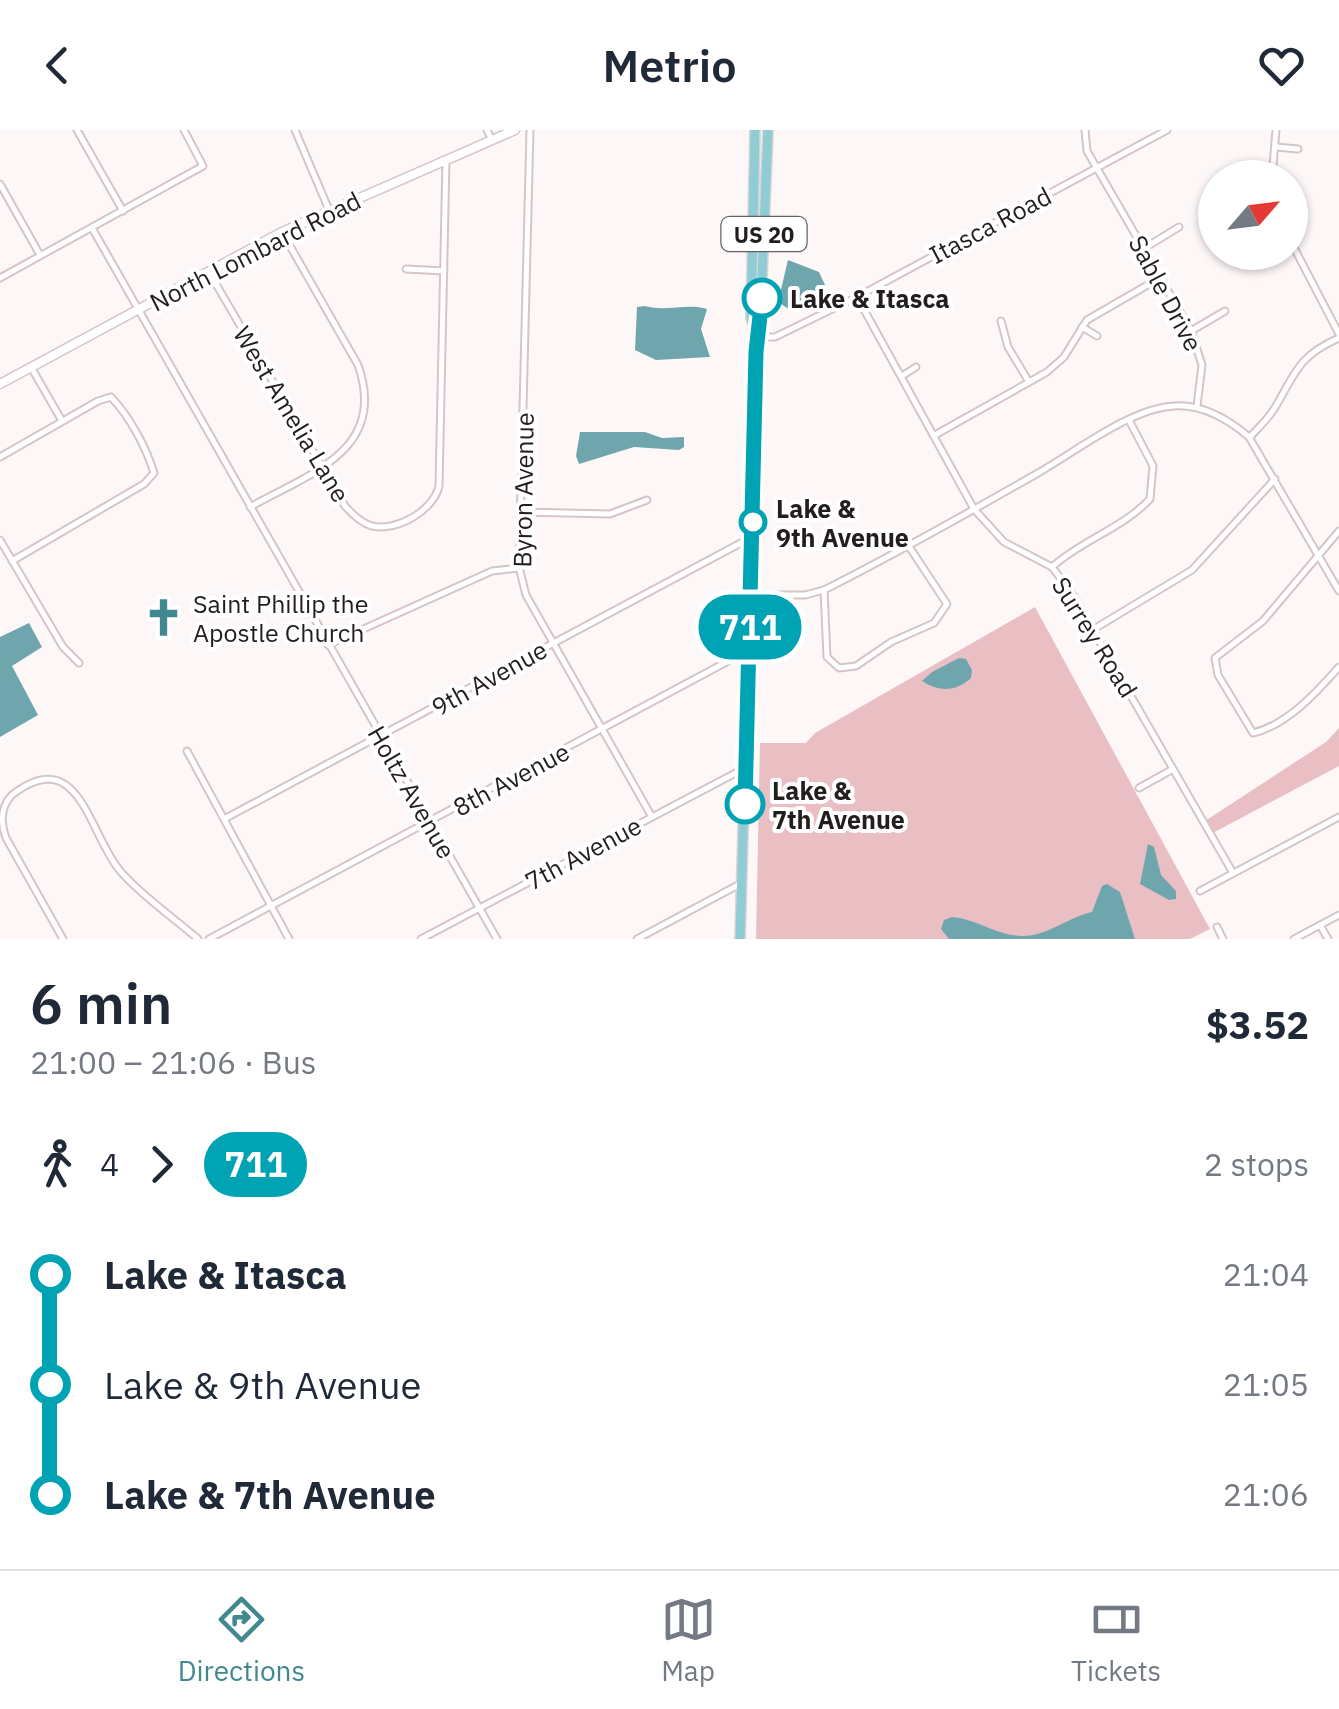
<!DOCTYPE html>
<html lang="en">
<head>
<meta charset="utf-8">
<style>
  body { margin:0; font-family:"IBM Plex Sans",sans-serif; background:#f2f2f3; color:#1f2937; height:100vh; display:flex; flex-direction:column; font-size:38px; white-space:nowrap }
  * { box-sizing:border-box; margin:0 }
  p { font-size:32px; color:#747a83 }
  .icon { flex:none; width:55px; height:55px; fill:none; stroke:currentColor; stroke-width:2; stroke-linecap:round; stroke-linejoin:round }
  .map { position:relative; height:809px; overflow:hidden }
  .panel { display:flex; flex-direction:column; background:#fff; flex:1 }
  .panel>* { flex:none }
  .badge { padding:0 20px; border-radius:32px; font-size:35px; line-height:65px }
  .needle { width:65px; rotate:62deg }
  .tools { position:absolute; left:1198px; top:30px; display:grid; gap:20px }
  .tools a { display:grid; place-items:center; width:110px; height:110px; border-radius:50%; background:#fff; box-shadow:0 2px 8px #0004; font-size:50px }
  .map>.badge { position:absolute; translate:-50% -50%; box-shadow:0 0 0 5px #fff }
  .legs { display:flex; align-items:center; gap:15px; height:110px; padding:0 30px; font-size:32px }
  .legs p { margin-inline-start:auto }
  .headline { display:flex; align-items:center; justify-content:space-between; height:170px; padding:0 30px }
  h1 { font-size:55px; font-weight:600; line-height:75px }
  ul { padding:0 30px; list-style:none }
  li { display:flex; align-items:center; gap:35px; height:110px; font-size:38px }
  li i { display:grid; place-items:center; width:15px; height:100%; margin:0 12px; background:currentColor }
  li i::after { content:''; width:25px; height:25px; margin:-12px; border:8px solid; border-radius:50%; background:#fff }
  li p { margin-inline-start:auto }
  li:first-child i { background:linear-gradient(#0000 50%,currentColor 0) }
  li:last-child i { background:linear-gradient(currentColor 50%,#0000 0) }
  header { display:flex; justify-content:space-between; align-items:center; height:130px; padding:0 30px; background:#fff; font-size:45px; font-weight:600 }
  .dock { display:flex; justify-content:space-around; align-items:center; height:140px; border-top:2px solid #e0e1e3; background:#fff; font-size:28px; color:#747a83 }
  .dock a { display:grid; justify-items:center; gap:5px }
  .dock .on { color:#418891 }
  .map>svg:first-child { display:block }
  .green { fill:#e9bfc4 }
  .water { fill:#6fa6ae }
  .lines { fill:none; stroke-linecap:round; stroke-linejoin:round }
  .street-casing { stroke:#d6c5c7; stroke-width:9 }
  .secondary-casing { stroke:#d6c5c7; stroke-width:11 }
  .primary-casing { stroke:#d7d6d6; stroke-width:12 }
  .street { stroke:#fff; stroke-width:5 }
  .secondary { stroke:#fff; stroke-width:8 }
  .primary { stroke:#8fccd4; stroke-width:9 }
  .line-1-casing { stroke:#fff; stroke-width:22 }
  .line-1 { stroke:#00a3b4; stroke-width:15 }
  .stop-1-dot { fill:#fff; stroke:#00a3b4; stroke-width:5 }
  .labels { text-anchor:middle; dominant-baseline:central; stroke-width:8; stroke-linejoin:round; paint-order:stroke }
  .shield { fill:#fff; stroke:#656162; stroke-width:2.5 }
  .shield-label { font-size:22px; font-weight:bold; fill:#231d1e }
  .street-label { font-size:25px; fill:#231d1e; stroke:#fff }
  .stop-label { font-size:25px; font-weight:bold; fill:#231d1e; stroke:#fff; text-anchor:start }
  .poi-label { font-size:25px; fill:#231d1e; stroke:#fff; text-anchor:start }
</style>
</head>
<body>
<header><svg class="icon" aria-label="back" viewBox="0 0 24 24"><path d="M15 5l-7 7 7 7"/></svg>Metrio<svg class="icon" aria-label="heart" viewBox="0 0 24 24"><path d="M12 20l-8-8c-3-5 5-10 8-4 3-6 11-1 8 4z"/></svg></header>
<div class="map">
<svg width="1339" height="809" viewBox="0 0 1339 809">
  <rect width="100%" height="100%" fill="#fef7f8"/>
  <!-- green -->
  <g class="green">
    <path d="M1035,477L1210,799L1190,809H756L760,613H806L815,603Z"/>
    <path d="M1339,598V636L1209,705L1202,693L1326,612Z"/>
  </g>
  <!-- water -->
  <g class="water">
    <path d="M788,130L819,142L825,155L823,161L787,178L778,172Z"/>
    <path d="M645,176C666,182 688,173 707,179L701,199L710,227L656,230L635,220L637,177Z"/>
    <path d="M580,302H645L662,308L684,307V317L679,320L634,317L579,334L576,326Z"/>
    <path d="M29,493L42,517L12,536L38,585L0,607V507Z"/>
    <path d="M959,528L966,529L972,540L971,548C956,562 939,562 922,551L932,542Z"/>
    <path d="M1148,714L1154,717L1161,745L1176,761V769L1169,770L1140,754Z"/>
    <path d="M1107,754L1120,762L1135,809H949L941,799L944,790L952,787C977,789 997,806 1023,806C1047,806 1069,787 1092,782L1102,756Z"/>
  </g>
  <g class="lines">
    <defs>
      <g id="street">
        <path d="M77,0L123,81"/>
        <path d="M295,0L329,80"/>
        <path d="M487,0L492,11"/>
        <path d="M530,0L519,437L526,465L652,687"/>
        <path d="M1085,0L1087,21L1191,201L1202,235L1197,276"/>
        <path d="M1276,17L1298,19"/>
        <path d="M1272,48L1276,0"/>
        <path d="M0,54L40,125"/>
        <path d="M92,98L497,809"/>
        <path d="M1290,110L1339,204"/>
        <path d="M1143,119L1179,97"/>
        <path d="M406,139L444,141"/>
        <path d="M209,142L345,376C352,384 361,393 372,396C397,402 434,380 439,356L446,30"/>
        <path d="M0,148L203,36L184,0"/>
        <path d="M857,167L974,379L1004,412L1052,437L1071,462L1233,743"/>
        <path d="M1001,191L1008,217L1029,252"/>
        <path d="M1082,197L1097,206"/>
        <path d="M1191,201L1225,181"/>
        <path d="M757,207H775L857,167L1167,0"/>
        <path d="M31,237L62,291"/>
        <path d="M902,246L916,237"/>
        <path d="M935,305L1047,242L1064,227L1087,190L1158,149"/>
        <path d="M1250,307C1259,297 1269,288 1276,276C1296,241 1300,225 1339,208"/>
        <path d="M0,327L98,271L111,267C130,287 146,317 154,343L144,354L12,431"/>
        <path d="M250,377C311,343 388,320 358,235L282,102"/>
        <path d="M522,382L610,384L647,370"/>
        <path d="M1339,401L1263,491L1215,528L1218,545L1253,603C1287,595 1316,563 1339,537"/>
        <path d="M0,410L63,517L79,533"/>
        <path d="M1052,437C1082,410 1123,398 1150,369L1153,336L1129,290"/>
        <path d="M824,460L827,527L839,538L856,536L891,512L934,493L947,474L908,415"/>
        <path d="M751,465H805L824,460C896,424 968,383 1038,343C1075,322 1131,278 1174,276C1202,274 1229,290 1249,307L1339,461"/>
        <path d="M1094,499L1192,440L1275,349"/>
        <path d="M328,515L492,441L519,438"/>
        <path d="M187,621L289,809"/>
        <path d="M1139,658L1173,639"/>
        <path d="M226,688L752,407"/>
        <path d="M1200,761L1339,687"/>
        <path d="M1320,795L1328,809"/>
        <path d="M1217,797L1223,809"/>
        <path d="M63,809L6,708C1,694 0,677 12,665C80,612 89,706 121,742C143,767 173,787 198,809"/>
        <path d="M209,809L747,521"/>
        <path d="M421,809L745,638"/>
        <path d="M637,809L740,754"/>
        <path d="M1294,809L1339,785"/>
      </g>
      <path id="secondary" d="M0,254L282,102L515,0"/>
      <g id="primary">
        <path d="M755,0L751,188L756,204"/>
        <path d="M740,809L757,207L760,196L768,0"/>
      </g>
    </defs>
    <!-- street casing -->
    <use href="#street" class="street-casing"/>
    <!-- secondary casing -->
    <use href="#secondary" class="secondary-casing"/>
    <!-- primary casing -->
    <use href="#primary" class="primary-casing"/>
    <!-- street -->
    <use href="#street" class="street"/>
    <!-- secondary -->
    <use href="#secondary" class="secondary"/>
    <!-- primary -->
    <use href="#primary" class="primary"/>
  </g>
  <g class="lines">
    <defs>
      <path id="line-1" d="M745,674L756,222L762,168"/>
    </defs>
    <!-- line-1 casing -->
    <use href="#line-1" class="line-1-casing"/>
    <!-- line-1 -->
    <use href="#line-1" class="line-1"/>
  </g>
  <!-- icons -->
  <defs>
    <symbol id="church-bare" viewBox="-9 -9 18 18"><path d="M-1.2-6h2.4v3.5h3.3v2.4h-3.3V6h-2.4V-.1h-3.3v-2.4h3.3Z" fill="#418891" stroke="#fff" stroke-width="2.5" paint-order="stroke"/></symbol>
  </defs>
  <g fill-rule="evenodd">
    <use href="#church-bare" x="136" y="460" width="55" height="55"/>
  </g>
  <!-- markers -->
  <g class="stop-1-dot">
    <circle cx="762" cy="168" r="18"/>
    <circle cx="753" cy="392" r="12"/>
    <circle cx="745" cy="674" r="18"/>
  </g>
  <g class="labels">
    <!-- shield labels -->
    <rect class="shield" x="721.5" y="87" width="85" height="34" rx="8"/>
    <g class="shield-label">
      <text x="764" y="104">US 20</text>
    </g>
    <!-- street labels -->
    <g class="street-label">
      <text transform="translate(990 95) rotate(-28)">Itasca Road</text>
      <text transform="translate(255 121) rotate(-27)">North Lombard Road</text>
      <text transform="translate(1166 163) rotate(62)">Sable Drive</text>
      <text transform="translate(292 284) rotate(59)">West Amelia Lane</text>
      <text transform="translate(523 360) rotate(-89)">Byron Avenue</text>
      <text transform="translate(1095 507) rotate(58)">Surrey Road</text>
      <text transform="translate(489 548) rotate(-29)">9th Avenue</text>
      <text transform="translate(511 649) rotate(-28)">8th Avenue</text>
      <text transform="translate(412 662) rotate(60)">Holtz Avenue</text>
      <text transform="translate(583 723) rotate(-28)">7th Avenue</text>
    </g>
    <!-- stop labels -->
    <g class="stop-label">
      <text x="790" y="168">Lake &amp; Itasca</text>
      <text x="776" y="378">Lake &amp;<tspan x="776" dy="29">9th Avenue</tspan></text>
      <text x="772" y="660">Lake &amp;<tspan x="772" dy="29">7th Avenue</tspan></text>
    </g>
    <!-- poi labels -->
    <g class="poi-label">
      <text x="193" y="473">Saint Phillip the<tspan x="193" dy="29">Apostle Church</tspan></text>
    </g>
  </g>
</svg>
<div class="tools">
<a><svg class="needle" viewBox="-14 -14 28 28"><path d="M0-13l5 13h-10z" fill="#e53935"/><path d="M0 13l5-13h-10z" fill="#747a83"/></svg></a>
</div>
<b class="badge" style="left:750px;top:497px;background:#00a3b4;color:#fff">711</b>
</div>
<section class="panel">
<div class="headline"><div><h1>6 min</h1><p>21:00 – 21:06 · Bus</p></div><b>$3.52</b></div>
<div class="legs"><svg class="icon" aria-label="walk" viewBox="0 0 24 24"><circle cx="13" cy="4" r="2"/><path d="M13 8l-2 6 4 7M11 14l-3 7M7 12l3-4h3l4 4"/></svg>4<svg class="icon" aria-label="forward" viewBox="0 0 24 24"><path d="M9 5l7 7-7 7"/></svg><b class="badge" style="background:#00a3b4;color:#fff">711</b><p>2 stops</p></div>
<ul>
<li><i style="color:#00a3b4"></i><b>Lake &amp; Itasca</b><p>21:04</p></li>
<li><i style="color:#00a3b4"></i><span>Lake &amp; 9th Avenue</span><p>21:05</p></li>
<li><i style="color:#00a3b4"></i><b>Lake &amp; 7th Avenue</b><p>21:06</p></li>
</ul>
</section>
<nav class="dock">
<a class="on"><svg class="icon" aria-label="directions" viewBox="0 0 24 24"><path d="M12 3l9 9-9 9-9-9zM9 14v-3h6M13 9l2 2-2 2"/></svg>Directions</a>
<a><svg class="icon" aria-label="map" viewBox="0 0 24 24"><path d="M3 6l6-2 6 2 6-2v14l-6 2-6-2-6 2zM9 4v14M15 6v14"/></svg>Map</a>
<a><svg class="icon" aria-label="tickets" viewBox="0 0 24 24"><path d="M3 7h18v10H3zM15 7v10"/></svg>Tickets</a>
</nav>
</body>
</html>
